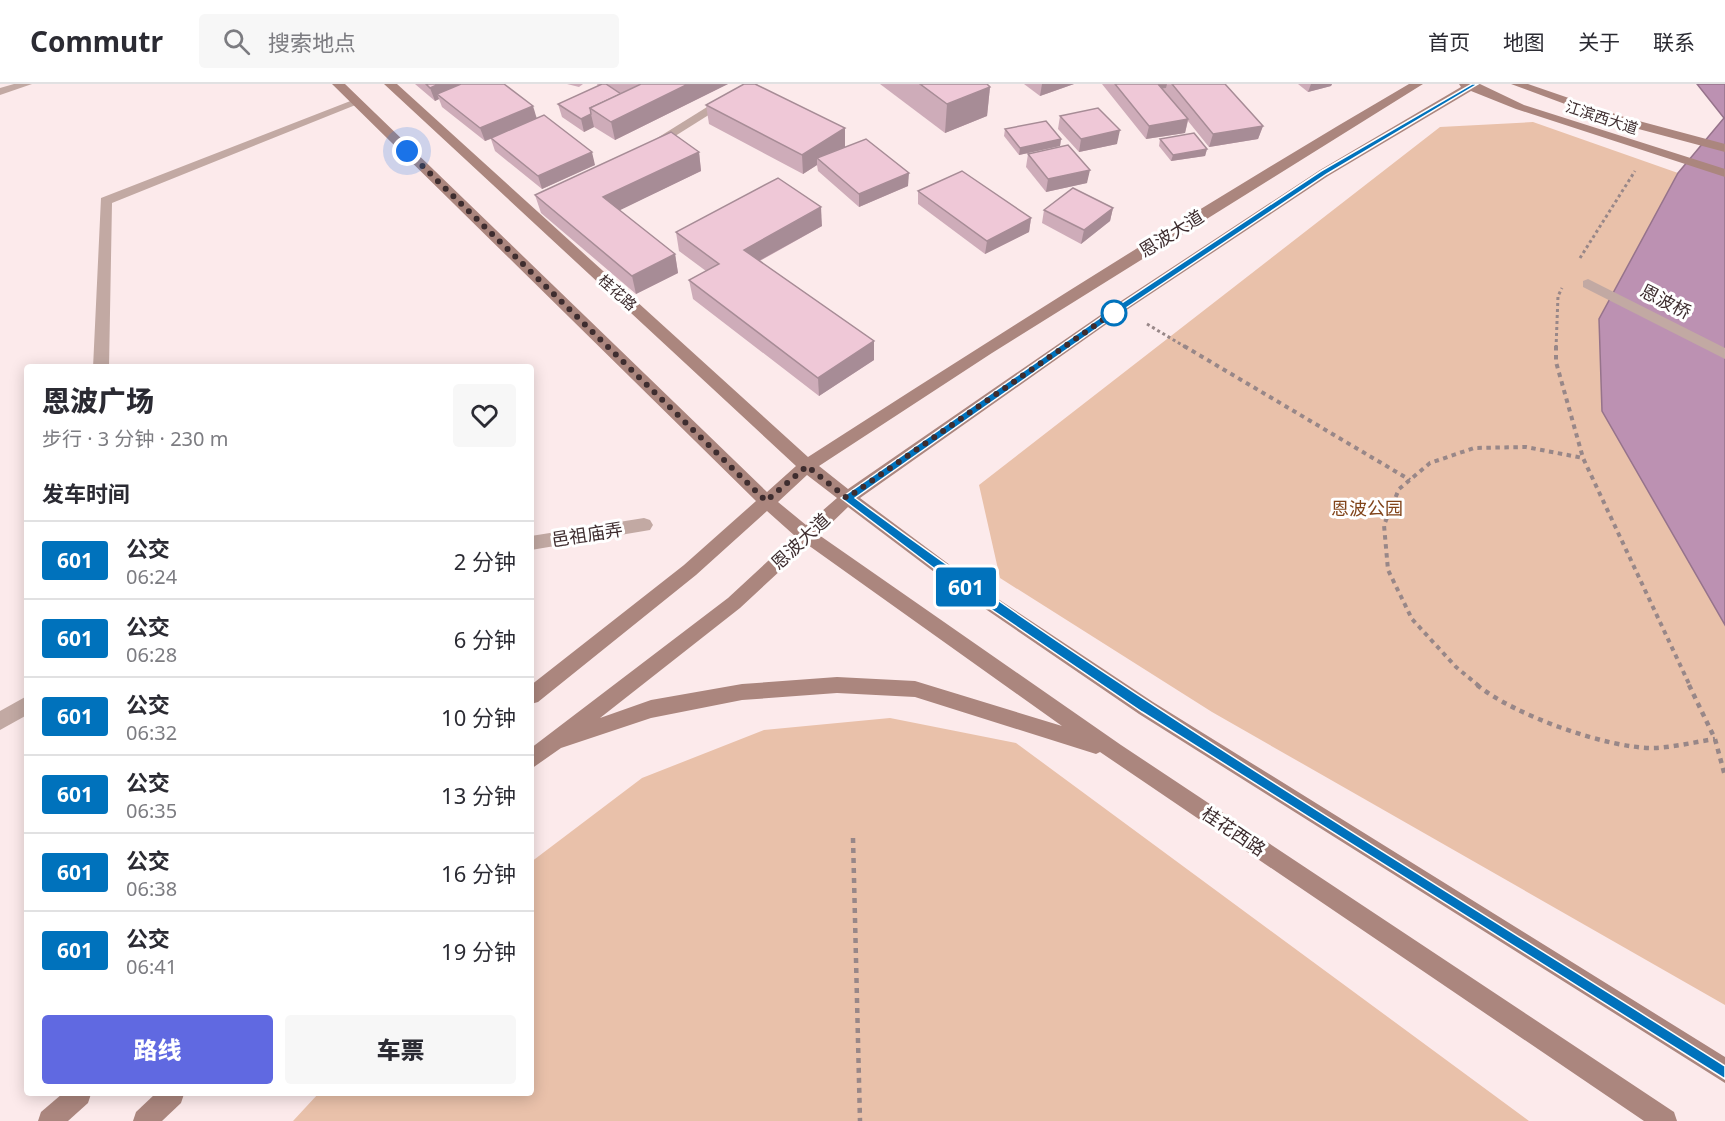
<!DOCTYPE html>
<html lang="zh">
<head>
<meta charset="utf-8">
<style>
  body { margin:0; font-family:"Noto Sans","Noto Sans SC",sans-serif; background:#f7f7f7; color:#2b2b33; height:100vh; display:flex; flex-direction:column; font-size:22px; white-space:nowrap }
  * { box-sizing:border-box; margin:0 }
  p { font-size:20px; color:#7c7c81 }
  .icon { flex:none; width:33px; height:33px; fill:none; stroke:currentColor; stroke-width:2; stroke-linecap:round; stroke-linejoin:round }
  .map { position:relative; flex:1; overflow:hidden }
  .panel { position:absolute; left:24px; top:280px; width:510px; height:732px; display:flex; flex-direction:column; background:#fff; border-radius:6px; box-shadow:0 3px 15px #0003 }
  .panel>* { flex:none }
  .badge { padding:0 12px; border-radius:4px; font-size:21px; line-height:39px }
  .you { position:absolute; width:30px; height:30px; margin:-15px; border:4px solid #fff; border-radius:50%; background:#1a73e8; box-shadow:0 0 0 9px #1a73e833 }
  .map>.badge { position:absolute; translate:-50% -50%; box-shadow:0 0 0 3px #fff }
  h2 { padding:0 18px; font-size:22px; line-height:54px }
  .round { display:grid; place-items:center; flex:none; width:63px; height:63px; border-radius:6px; background:#f7f7f7 }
  .headline { display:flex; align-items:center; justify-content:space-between; height:102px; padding:0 18px }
  h1 { font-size:28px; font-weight:800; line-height:45px }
  .cta { display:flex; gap:12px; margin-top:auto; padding:12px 18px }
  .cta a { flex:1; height:69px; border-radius:6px; background:#6069e1; color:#fff; font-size:24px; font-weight:800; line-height:69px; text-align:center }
  .cta a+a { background:#f7f7f7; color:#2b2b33 }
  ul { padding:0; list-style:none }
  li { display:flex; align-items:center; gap:18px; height:78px; padding:0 18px; border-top:2px solid #e1e1e2 }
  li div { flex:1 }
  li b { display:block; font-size:22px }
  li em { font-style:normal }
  li .badge { min-width:66px; font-weight:700; text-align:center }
  header { display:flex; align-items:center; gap:36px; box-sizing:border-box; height:84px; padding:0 30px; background:#fff; border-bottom:2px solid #e1e1e2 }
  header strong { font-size:28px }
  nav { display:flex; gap:33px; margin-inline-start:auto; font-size:21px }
  .search { width:420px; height:54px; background:#f7f7f7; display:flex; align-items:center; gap:15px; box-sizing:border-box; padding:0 21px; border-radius:6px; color:#7c7c81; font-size:22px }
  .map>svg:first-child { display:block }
  .green { fill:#e9c1aa }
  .water { fill:#bc91b2; stroke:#96738b; stroke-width:1.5 }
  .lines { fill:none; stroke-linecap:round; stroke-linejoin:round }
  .path-far2 { stroke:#988788; stroke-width:3; stroke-dasharray:3 3; stroke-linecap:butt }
  .path-far1 { stroke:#988788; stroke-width:4; stroke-dasharray:4.5 4.5; stroke-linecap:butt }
  .path { stroke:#988788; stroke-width:4.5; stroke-dasharray:5 5; stroke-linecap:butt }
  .street { fill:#c2a9a3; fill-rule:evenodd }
  .secondary { fill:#ab867e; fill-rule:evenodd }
  .wall { fill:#ceacb9 }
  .shaded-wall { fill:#a78c96 }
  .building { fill:#efc8d7; stroke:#a78c96; stroke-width:1.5 }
  .line { fill:#0072bc; stroke:#fff; stroke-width:1.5 }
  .walk { stroke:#3e2d2f; stroke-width:6; stroke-dasharray:0 10.8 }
  .stop-dot { fill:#fff; stroke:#0072bc; stroke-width:3 }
  .labels { text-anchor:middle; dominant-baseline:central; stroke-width:6; stroke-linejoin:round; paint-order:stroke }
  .far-street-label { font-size:15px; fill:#3e2d2f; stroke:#fff }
  .street-label { font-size:18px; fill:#3e2d2f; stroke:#fff }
  .park-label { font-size:18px; fill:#81441a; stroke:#fff }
</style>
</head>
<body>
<header>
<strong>Commutr</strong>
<div class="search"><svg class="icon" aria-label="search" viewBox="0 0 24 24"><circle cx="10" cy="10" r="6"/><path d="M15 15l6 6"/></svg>搜索地点</div>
<nav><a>首页</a><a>地图</a><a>关于</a><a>联系</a></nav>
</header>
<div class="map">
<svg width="1725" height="1037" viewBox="0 0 1725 1037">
  <rect width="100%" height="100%" fill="#fceaeb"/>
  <!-- green -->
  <g class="green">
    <path d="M1533,38L1678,89L1599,235L1602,327L1725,541V921L1212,628L1000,494L979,401L1440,43Z"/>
    <path d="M890,634L1016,659L1529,1037H293L318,1010H531V778L642,694L764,646Z"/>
  </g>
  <!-- water -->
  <path class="water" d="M1697,0H1725V541L1602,327L1599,235L1678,89L1724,34Z"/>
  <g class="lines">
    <!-- path-far2 -->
    <g class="path-far2">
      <path d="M1580,174L1635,87"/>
      <path d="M1147,240L1187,264"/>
      <path d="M1556,264L1558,212L1562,204"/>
    </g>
    <!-- path-far1 -->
    <g class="path-far1">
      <path d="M1184,262L1410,396"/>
      <path d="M1556,262V278L1583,374L1690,602"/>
      <path d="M1479,602L1456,583L1412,535L1388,486L1384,441L1399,405L1430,379L1474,364L1526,363L1583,374"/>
    </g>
    <!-- path -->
    <g class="path">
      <path d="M1477,601C1514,631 1608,665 1655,664C1675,663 1695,658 1715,655"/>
      <path d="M1689,601L1715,655L1725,692"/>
      <path d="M853,754L860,1037"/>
    </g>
    <!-- street -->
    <g class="street">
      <path d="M14,0H32L0,11V4Z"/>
      <path d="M744,0H758L656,64L646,61Z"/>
      <path d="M353,16L363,18L112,119L109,284H93L101,114Z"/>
      <path d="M1588,195L1725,264V275L1583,203V197Z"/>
      <path d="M644,434L650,436L653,441L650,446L531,466V452Z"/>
      <path d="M27,612V631L0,646V627Z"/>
    </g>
    <!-- secondary -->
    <g class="secondary">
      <path d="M332,0H345L767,408L796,382L384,0H397L808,373C1006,246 1205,119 1409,0H1423L992,269L819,382L848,405L1115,221L1320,86L1461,3L1459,0H1480L1524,21L1725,85V93L1516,25L1471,7L1328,92L1125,227L860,414L974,499L1153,618L1725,973V999L1139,630L962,509L848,423L819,451L1121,661L1674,1028L1677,1037H1644L1100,668L1096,670L915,613L837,609L742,616L651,634L561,664L531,685V664L728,514L795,452L767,427L696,491L538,618L531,620V601L684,481L756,417ZM807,391L837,414L806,441L778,418ZM808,461L1062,642L915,597L837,593L742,600L651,616L600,634L740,524Z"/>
      <path d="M1511,0H1528L1624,33L1725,60V68L1616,39Z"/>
      <path d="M62,1010H91L88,1019L68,1037H38L41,1028Z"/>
      <path d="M155,1010H184L181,1019L162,1037H133L136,1028Z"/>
    </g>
  </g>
  <!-- wall -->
  <g class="wall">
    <path d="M415,0H504L536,34L595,81L542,105L495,67L491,55L485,57L442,23L439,15L435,17Z"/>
    <path d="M567,0H583L579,3Z"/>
    <path d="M597,0H728L615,56L594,43L584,48L562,33L558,20L598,2Z"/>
    <path d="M880,0H987L990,3L987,32L945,49Z"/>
    <path d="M1024,0H1074L1040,12Z"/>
    <path d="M1102,0H1225L1263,42L1258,55L1209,63L1188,37L1185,49L1146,55Z"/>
    <path d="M1298,0H1332L1331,2L1308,8Z"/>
    <path d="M706,21L845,44V63L908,102L859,123L818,87L817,81L803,90L709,40Z"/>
    <path d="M1060,32L1117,60L1079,68L1058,45Z"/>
    <path d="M1005,45L1061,55L1060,62L1019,71L1004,52Z"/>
    <path d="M1160,55L1207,65L1205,72L1171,77L1159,62Z"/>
    <path d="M699,68L701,87L619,126L675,170L678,189L636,210L541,129L535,111Z"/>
    <path d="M1028,70L1087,99L1046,108L1026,83Z"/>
    <path d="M918,107L1031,134L1029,148L985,170L918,120Z"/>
    <path d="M1113,124L1110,137L1081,160L1042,139L1044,126Z"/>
    <path d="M822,142L760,177L874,257V276L819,312L693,215L689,196L706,187L679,167L676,148Z"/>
  </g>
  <!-- shaded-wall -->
  <g class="shaded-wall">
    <path d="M439,0H477L437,10L439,15L435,17L430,4Z"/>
    <path d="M688,0H728L615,56L611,38Z"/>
    <path d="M1042,0H1074L1040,12Z"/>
    <path d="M1159,0H1167L1166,4L1158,5Z"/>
    <path d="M1311,0H1332L1331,2L1308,8Z"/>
    <path d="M990,3L987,32L945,49L947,20Z"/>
    <path d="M533,22L537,35L485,57L480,44Z"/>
    <path d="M591,30L594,43L584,48L581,35Z"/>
    <path d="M1188,35L1185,49L1146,55L1149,42Z"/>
    <path d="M1263,42L1258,55L1209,63L1213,50Z"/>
    <path d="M845,44V63L817,74V81L803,90L802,71Z"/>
    <path d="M1120,46L1117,60L1079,68L1081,55Z"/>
    <path d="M1061,55L1060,62L1019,71L1020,64Z"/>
    <path d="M1207,65L1205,72L1171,77L1173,71Z"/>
    <path d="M592,68L595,81L542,105L538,92Z"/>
    <path d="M699,68L701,87L608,132L603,113Z"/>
    <path d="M1090,86L1087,99L1046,108L1048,95Z"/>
    <path d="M909,89L908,102L859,123V110Z"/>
    <path d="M821,123L822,142L746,184L744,166Z"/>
    <path d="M1113,124L1110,137L1081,160L1084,146Z"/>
    <path d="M1031,134L1029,148L985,170L987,157Z"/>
    <path d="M675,170L678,189L636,210L632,192Z"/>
    <path d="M874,257V276L819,312L818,294Z"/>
  </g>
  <!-- building -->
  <g class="building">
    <path d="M426,0H439L430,4Z"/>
    <path d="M461,0H504L533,22L480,44L437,10Z"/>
    <path d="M602,0H606L621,10L590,24L591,30L581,35L558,20Z"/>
    <path d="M641,0H688L611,38L590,24Z"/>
    <path d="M744,0H755L845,44L802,71L706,21Z"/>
    <path d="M920,0H987L990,3L947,20Z"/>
    <path d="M1115,0H1158L1188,35L1149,42Z"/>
    <path d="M1172,0H1225L1263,42L1213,50Z"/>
    <path d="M1098,24L1120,46L1081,55L1060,32Z"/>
    <path d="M544,31L592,68L538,92L491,54Z"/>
    <path d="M1046,37L1061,55L1020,64L1005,45Z"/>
    <path d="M671,48L699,68L603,113L675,170L632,192L535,111Z"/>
    <path d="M1194,49L1207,65L1173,71L1160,55Z"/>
    <path d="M866,55L909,89L859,110L817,74Z"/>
    <path d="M1068,61L1090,86L1048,95L1028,70Z"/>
    <path d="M962,87L1031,134L987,157L918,107Z"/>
    <path d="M778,94L821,123L744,166L874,257L818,294L689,196L719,180L676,148Z"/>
    <path d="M1073,104L1113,124L1084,146L1044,126Z"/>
  </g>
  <!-- line -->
  <path class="line" d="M1472,0H1478L1327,90L1123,226L855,414C1134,621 1435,798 1725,982V995L1142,628L964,507L841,414L1117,222L1321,87Z"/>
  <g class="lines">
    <!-- walk -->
    <path class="walk" d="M407,67L766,417L807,382L847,414L1120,224L1114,229"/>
  </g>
  <!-- markers -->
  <circle class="stop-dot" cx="1114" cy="229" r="12"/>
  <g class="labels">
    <!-- far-street labels -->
    <g class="far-street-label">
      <text transform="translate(1602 33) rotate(18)">江滨西大道</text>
      <text transform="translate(618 208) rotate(42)">桂花路</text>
    </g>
    <!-- street labels -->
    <g class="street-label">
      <text transform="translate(1171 149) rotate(-32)">恩波大道</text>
      <text transform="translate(1666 217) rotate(27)">恩波桥</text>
      <text transform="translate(587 450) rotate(-9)">邑祖庙弄</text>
      <text transform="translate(800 457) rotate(-43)">恩波大道</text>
      <text transform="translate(1234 747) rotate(34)">桂花西路</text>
    </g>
    <!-- park labels -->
    <g class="park-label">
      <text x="1367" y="424">恩波公园</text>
    </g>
  </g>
</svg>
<div class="you" style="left:407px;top:67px"></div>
<b class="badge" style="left:966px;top:503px;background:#0072bc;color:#fff">601</b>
<section class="panel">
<div class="headline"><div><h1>恩波广场</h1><p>步行 · 3 分钟 · 230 m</p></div><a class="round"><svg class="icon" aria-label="heart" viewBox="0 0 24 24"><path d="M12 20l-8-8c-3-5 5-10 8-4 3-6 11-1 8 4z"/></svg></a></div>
<h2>发车时间</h2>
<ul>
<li><span class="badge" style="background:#0072bc;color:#fff">601</span><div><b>公交</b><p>06:24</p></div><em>2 分钟</em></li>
<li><span class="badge" style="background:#0072bc;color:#fff">601</span><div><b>公交</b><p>06:28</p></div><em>6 分钟</em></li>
<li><span class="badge" style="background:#0072bc;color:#fff">601</span><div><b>公交</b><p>06:32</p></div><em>10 分钟</em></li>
<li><span class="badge" style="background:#0072bc;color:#fff">601</span><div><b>公交</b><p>06:35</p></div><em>13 分钟</em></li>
<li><span class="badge" style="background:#0072bc;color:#fff">601</span><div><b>公交</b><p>06:38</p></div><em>16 分钟</em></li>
<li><span class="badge" style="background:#0072bc;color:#fff">601</span><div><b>公交</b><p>06:41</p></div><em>19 分钟</em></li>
</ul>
<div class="cta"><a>路线</a><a>车票</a></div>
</section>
</div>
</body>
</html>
